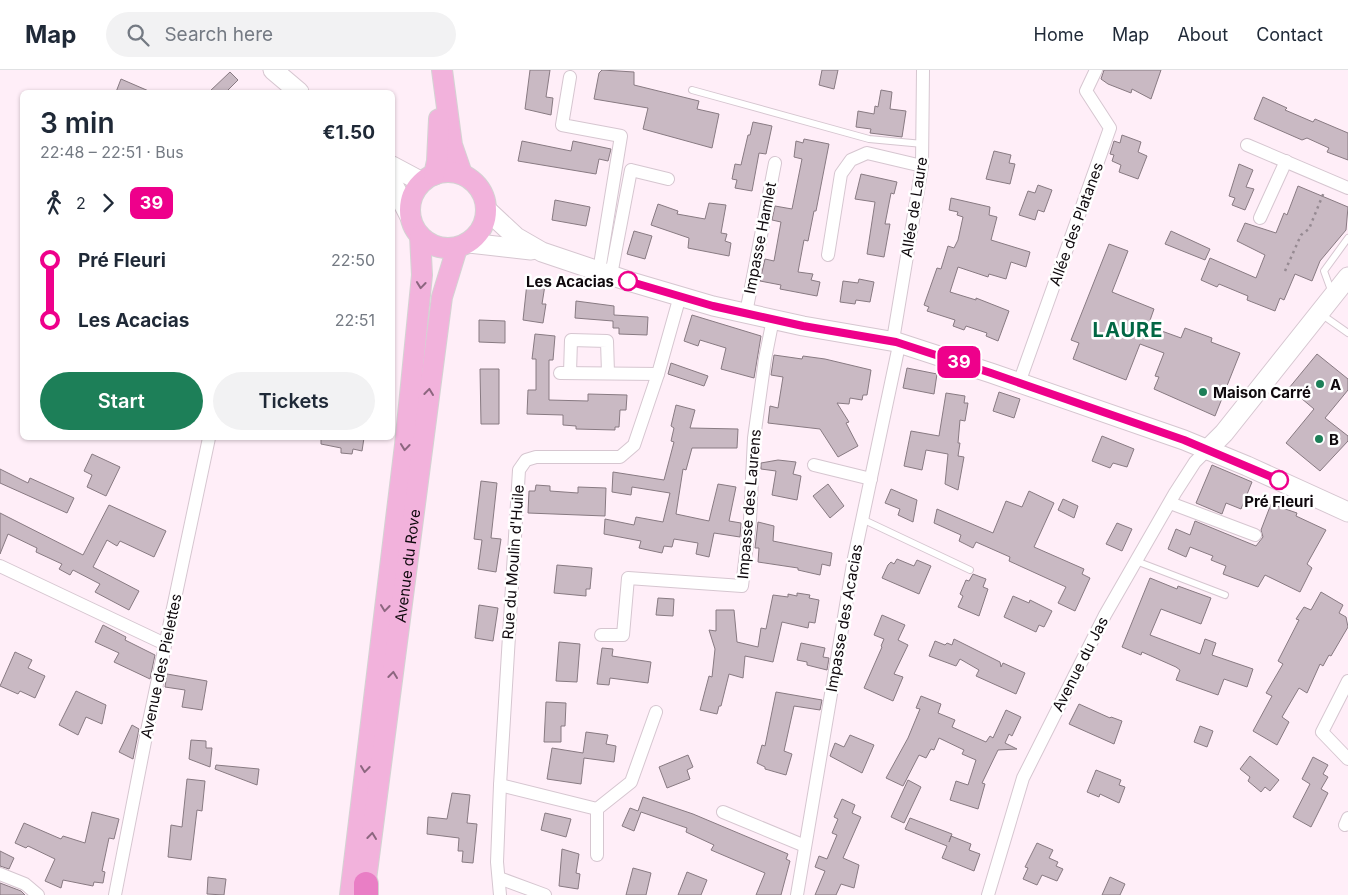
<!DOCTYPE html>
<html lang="en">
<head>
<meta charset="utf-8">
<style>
  body { margin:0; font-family:Inter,sans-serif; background:#f2f2f3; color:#1f2937; height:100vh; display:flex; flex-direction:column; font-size:19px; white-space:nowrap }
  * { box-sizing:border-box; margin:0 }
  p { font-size:16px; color:#747a83 }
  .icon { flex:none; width:28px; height:28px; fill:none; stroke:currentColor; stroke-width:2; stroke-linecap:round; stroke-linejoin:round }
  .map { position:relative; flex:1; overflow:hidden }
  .side { position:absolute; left:20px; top:20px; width:375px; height:350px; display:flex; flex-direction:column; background:#fff; border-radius:8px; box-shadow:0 1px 4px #0004 }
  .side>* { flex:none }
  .badge { padding:0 10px; border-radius:8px; font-size:18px; line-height:32px }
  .map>.badge { position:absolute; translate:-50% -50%; box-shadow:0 0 0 2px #fff }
  .legs { display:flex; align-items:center; gap:8px; height:55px; padding:0 20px; font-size:16px }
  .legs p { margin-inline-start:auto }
  .head { display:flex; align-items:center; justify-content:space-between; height:85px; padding:0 20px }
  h1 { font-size:28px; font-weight:600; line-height:38px }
  .button { display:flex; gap:10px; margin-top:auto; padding:10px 20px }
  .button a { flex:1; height:58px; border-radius:30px; background:#1d7f58; color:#fff; font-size:20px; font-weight:600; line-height:58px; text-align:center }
  .button a+a { background:#f2f2f3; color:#1f2937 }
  ul { padding:0 20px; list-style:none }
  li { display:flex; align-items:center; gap:18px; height:60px; font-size:19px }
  li i { display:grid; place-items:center; width:8px; height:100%; margin:0 6px; background:currentColor }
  li i::after { content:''; width:12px; height:12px; margin:-6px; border:4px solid; border-radius:50%; background:#fff }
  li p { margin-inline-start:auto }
  li:first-child i { background:linear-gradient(#0000 50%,currentColor 0) }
  li:last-child i { background:linear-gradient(currentColor 50%,#0000 0) }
  header { display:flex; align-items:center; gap:30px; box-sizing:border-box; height:70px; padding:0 25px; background:#fff; border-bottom:1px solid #e0e1e3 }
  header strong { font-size:24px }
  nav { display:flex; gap:28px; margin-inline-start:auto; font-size:18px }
  .search { width:350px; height:45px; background:#f2f2f3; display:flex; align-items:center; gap:12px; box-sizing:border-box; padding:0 18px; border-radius:28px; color:#747a83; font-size:19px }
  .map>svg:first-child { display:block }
  .building { fill:#c9b9c3; stroke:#887a82 }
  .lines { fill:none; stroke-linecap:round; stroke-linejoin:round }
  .lane-casing { stroke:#d6c6d0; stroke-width:8 }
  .street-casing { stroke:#d6c6d0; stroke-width:14 }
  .secondary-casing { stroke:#d6c6d0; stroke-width:21 }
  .primary-casing { stroke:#d4d3d3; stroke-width:22 }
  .highway-casing { stroke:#d4d3d3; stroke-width:26 }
  .path { stroke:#968a92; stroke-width:2.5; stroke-dasharray:2.5 4; stroke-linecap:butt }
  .lane { stroke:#fff; stroke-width:6 }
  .street { stroke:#fff; stroke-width:12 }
  .secondary { stroke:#fff; stroke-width:19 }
  .primary { stroke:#f2b2dc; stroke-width:20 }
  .highway { stroke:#e97ec5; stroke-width:24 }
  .oneway { stroke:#8c667f }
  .line-1-casing { stroke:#fff; stroke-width:11 }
  .line-1 { stroke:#ee008b; stroke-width:8 }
  .stop-1-dot { fill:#fff; stroke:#ee008b; stroke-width:2.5 }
  .poi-dot { fill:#1d7f58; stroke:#fff; stroke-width:2 }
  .labels { text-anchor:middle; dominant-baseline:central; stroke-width:5; stroke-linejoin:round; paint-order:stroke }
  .street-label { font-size:15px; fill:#0f090d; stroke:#fff }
  .stop-label { font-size:15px; font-weight:bold; fill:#0f090d; stroke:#fff; text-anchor:end }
  .poi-label { font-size:15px; font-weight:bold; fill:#0f090d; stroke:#fff; text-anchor:start }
  .district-label { font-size:20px; font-weight:bold; letter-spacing:1px; fill:#026744; stroke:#fff }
</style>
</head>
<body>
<header>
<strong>Map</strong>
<div class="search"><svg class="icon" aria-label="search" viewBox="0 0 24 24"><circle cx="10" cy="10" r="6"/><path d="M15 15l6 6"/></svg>Search here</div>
<nav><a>Home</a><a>Map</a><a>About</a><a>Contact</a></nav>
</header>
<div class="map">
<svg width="1348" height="825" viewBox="0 0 1348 825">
  <rect width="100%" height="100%" fill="#ffeef8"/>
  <!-- building -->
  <g class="building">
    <path d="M530,0H550L546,27L553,28L551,45L525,39Z"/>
    <path d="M602,0L634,2V15L699,31L697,39L719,44L712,78L643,59L648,38L594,29L599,3Z"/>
    <path d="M822,0H838L834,19L819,15Z"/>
    <path d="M1104,0H1161L1151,29L1132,19L1131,23L1108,14L1101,9Z"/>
    <path d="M230,2L238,10L226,22H209Z"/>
    <path d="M121,9L151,22H116Z"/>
    <path d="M881,20L892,22L890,39L906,41L902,67L870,63L871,59L856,57L858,41L874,44L875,36L878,37Z"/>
    <path d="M1263,27L1287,38L1285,40L1313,52L1315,49L1348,63V90L1327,82L1329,78L1307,68L1302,70L1254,49Z"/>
    <path d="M753,52L772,56L766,84L759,83L752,121L735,118L737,110L732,109L735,94L741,95L748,65H750Z"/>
    <path d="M1122,65L1141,72L1138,82L1147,86L1138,109L1119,102L1121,95L1112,91L1114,85L1110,84L1114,71L1120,73Z"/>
    <path d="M804,69L829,74L816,141H814L808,171L804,170L798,202L813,204L811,210L820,212L817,226L780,219L781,215L760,211L765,189L774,191L781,152L772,150L775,136L792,139L802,89L794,87L796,71L803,73Z"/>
    <path d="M522,71L571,81L573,71L611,79L608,91L599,89L596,104L518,91Z"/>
    <path d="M994,81L1011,85L1009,93L1015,94L1010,114L986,109Z"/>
    <path d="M1239,94L1253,100L1246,117L1254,119L1245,140L1232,135L1235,128L1229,126Z"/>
    <path d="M861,104L897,112L894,124L891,123L885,154H890L884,187L867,184L875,132L855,129Z"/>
    <path d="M1038,115L1052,120L1044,142L1038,140L1035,150L1019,145L1028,121L1035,123Z"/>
    <path d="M1298,116L1348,137L1346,160L1320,191L1312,211L1295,204L1284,230L1280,228L1275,241L1247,230L1248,226L1219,214L1217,217L1201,210L1210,188L1256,208L1265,185L1237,171L1245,153L1276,163L1284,143L1287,145Z"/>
    <path d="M951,128L990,137L989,145L997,147L991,170L1030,182L1026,197L1011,192L1006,209L989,204L988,207L958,197L950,222L976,230V228L1009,241L998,271L986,266L987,263L966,256L964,260L953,256L955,250L927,241L929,237L924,235L937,198L941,199L948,176L954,178L958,170L963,147L957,145L958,142L949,140Z"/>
    <path d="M555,130L590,137L586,156L552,150Z"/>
    <path d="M709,133L726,135L721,163L727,164L725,171L731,173L729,186L688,178L689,168L651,155L658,134L678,141L677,144L705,149Z"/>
    <path d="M634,161L652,166L645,189L627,184Z"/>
    <path d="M1171,161L1210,179L1205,190L1165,174Z"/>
    <path d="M1109,174L1128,181L1112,222L1154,239L1148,256L1181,268L1185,258L1212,268L1211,272L1240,283L1215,346L1154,319L1159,307L1155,306L1164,283L1140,274L1126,310L1073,289L1079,273L1071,270Z"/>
    <path d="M859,209L874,212L870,232L856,230L855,234L840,232L843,211L858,213Z"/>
    <path d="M527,213L545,215L542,234H546L543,253L523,250Z"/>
    <path d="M576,231L614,236V245L648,247L647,265L619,264V258H613V251L575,248Z"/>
    <path d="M692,245L761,266L754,308L721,299L726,278L700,270L698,276L684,271Z"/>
    <path d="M479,250L505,251V273L479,272Z"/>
    <path d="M535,264L555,266L553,290H549V330L588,331V324L627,325L626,340H620L619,357H615V360L576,359V356L563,355V345L527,344L528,320H536V289H532Z"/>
    <path d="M1317,284L1348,309V320L1325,348L1348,366V371L1320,401L1286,373L1314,339L1289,318Z"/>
    <path d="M774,285L802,289L803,286L825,289L871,300L867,325H863L862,330L850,328L849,334L837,333L849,352L846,353L858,376L838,387L820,359L768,353L770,336L778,338L783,307L771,305Z"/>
    <path d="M671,293L708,306L704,316L668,304Z"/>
    <path d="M907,298L937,304L934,324L903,318Z"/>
    <path d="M480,299H499V354H481Z"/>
    <path d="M999,322L1020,329L1014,348L993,341Z"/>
    <path d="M946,323L965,326L964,333H968L965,351L960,350L958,373H960L958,386L964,387L958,420L945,414L948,384L926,380L922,400L904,396L911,361L939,366Z"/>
    <path d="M676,335L695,340L690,358L738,359L737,378H692L686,400L683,399L676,444L709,451L718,414L736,417L729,451L741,453L740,467L714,463L709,487L696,484L698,473L674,469L672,477L664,476L662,483L639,478L641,471L604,464L605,449L634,455L636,447L663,452L670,423L632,417L631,425L612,422L613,402L664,410L674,372L671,371L674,358L671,356Z"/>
    <path d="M1102,366L1134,379L1127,397L1113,393L1110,398L1092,391Z"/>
    <path d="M321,368H364L362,381L353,379L352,384L341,383V378L321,374Z"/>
    <path d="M92,384L120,397L106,426L87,417L92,405L84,401Z"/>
    <path d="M778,390L796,392L793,404L801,406L797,430L772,425L776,401L761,399V393Z"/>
    <path d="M1212,395L1252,412L1241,439L1226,433L1222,444L1196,433Z"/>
    <path d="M0,399L28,413L30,408L74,428L67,443L0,413Z"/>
    <path d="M481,411L497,413L491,468L501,469L496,502L478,499L482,470L474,469Z"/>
    <path d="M828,414L844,436L830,448L813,426Z"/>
    <path d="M536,415L550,416V421L578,423V417L606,418L605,446L528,443L529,421H535Z"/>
    <path d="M891,419L917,430L913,452L898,445L900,439L885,433Z"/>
    <path d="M1029,421L1054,433L1034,477L1084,499L1082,504L1090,508L1075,541L1058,533L1066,517L1009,491L1010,487L976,472L973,478L959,471L961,465L934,453L937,439L993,463L1006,431L1022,437Z"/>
    <path d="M1063,429L1078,436L1074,448L1058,440Z"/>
    <path d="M1271,434L1297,443L1296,446L1326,460L1307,494L1312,498L1300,522L1265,505L1258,517L1223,504L1226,496L1211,490L1213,486L1190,477L1186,487L1168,479L1176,459L1190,465L1195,451L1256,476L1263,467L1261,460Z"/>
    <path d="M109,435L166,461L154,487L120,471L117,476L107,470L93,497L139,521L129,540L95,522L100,514L73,500L70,505L59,499L62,494L36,482L37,478L8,464L0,484V443L83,485Z"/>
    <path d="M758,452L774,456L773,471L832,483L830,496L822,494L820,505L798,500V498L758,492L759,478H755Z"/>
    <path d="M1117,453L1132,459L1122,481L1106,474Z"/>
    <path d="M897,489L914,496L917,490L931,496L919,524L882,508L888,495L891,492L894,494Z"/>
    <path d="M557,495L592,498L590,519H586V526L554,523Z"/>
    <path d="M973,504L986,509L983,517L988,519L979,546L958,537L963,526L960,524L966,510L969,511Z"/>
    <path d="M1150,508L1177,519L1178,516L1211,528L1201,554L1161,539L1150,565L1200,584L1205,569L1216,573L1212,585L1253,599L1247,617L1224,609L1218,625L1176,610L1180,600L1176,597L1142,582L1141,585L1122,577Z"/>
    <path d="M1321,522L1343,535L1339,543L1346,547L1348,557L1331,586L1329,585L1323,596L1320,594L1307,623L1299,618L1282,647L1289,652L1277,675L1253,661L1272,626L1266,623L1283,594L1278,591L1299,550L1296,549L1304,537L1311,540Z"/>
    <path d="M797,523L810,525L809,528L819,530L815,553L809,552L808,558L782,552L773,592L745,586L743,608L729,604L721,636H719L717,644L700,640L709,606L712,607L715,579L709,560L716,561V540H734L737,572L758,577L761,558L766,559L773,525L788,527V524L797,526Z"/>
    <path d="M1013,526L1029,533L1030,530L1052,541L1044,557L1039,555L1036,562L1004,547Z"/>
    <path d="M658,528L674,529L673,546L656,545Z"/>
    <path d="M479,535L498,538L493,571L475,568Z"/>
    <path d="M882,545L905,555L898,570L908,575L894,604L903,607L893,631L864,618L882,577L881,576L884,569L874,565Z"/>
    <path d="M103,555L126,567L125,570L155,585L150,609L114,592L119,583L95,572Z"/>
    <path d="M954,569L1000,592L1001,597L1003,593L1025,603L1016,624L976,606L979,600L960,589L956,596L929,586L935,571L945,575L947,573L952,575Z"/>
    <path d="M559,572L580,574L577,612L556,611Z"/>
    <path d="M801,573L825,578L823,587L829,588L827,600L807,595V592L797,590Z"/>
    <path d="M602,578L613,579L612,586L651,592L648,613L610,608L609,615L597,614Z"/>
    <path d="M15,582L32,590L28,598L45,606L35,628L20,621L18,624L0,616Z"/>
    <path d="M167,604L207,611L202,640L182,637L185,620L165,617Z"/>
    <path d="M76,621L106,635L102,654L86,647L78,665L59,655Z"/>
    <path d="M776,622L822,630L820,640L794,636L784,681L792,684L786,705L765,699V697L757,693L762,675L765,676Z"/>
    <path d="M921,626L941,634L938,643L955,650L952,657L986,672L990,666L993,668L1006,640L1021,647L1012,666L1009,664L1005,673L1017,679L998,680L982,713L985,714L978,739L950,730L956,711L968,715L976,690L962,684L964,680L939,668L934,680L931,679L926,688L919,685L903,716L886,708L908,668L920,639L916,638Z"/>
    <path d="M546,632L566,633L565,656H561V672H544Z"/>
    <path d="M1079,634L1110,648L1111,647L1122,651L1114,674L1069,654Z"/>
    <path d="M132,655L139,659L133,689L119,682Z"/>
    <path d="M1200,656L1213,661L1207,677L1194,672Z"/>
    <path d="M586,662L608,665L606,674L616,676L614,692L584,688L581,714L547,709L552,678L583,683Z"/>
    <path d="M850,665L874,675L862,703L830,686L835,673L844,677Z"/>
    <path d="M191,670L206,671V678H212L210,697L189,689Z"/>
    <path d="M688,685L693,697L687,700L690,709L667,718L659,697Z"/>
    <path d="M1250,686L1279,710L1270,721L1265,717L1261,722L1248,711L1250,707L1240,699Z"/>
    <path d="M1313,687L1328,695L1323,704L1328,707L1321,719L1328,723L1311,757L1293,747L1310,714L1302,709Z"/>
    <path d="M216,695L259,699L257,715L215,699Z"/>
    <path d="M1096,700L1121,710L1119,715L1125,717L1119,733L1100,724L1099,727L1087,722Z"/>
    <path d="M187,709L205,711L202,741L197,740L191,790L168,787L171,755L182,757Z"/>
    <path d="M908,710L921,717L904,753L891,747Z"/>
    <path d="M452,723L470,725L467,753L477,754L473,793L462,792L463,781H458L459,768L427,764L428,747L447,749Z"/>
    <path d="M643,727L693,744L788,784L786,789L790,791L781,825H756L765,803L711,780L714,775L686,762L687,758L641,742L634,761L622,756L630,738L638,741Z"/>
    <path d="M842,729L855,735L852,743L861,747L843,788L859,795L854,818L841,814L836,825H815L825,801L815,797L819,786L827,789L837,765L832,763L838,749L834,747Z"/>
    <path d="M92,742L119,749L114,769L109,768L102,801L105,802L103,813L94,812L93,816L63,810L61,818L45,811L55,789L28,776L26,778L15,773L24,753L61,769L63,766L85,773Z"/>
    <path d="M545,743L571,749L566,767L541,760Z"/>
    <path d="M910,748L952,764L949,772L951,766L971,774L969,780L980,784L974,801L942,788L947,776L905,759Z"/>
    <path d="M1037,773L1053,780L1049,788L1058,792L1056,796L1063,799L1057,811L1042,805L1037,815L1023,809L1028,798L1025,797Z"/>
    <path d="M562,779L579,784L576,803L580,804L578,819L559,816Z"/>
    <path d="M0,781L14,788L9,799L0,796Z"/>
    <path d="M633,798L651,803L646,825H626Z"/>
    <path d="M687,802L707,810L701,825H678Z"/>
    <path d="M208,807L226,809L224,825L207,824Z"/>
    <path d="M1110,807L1125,814L1120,825H1102Z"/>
    <path d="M0,813L21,821L25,825H0Z"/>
  </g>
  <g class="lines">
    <defs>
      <g id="lane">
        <path d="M692,20L869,69L923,74"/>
        <path d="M1332,223L1324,201L1348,168"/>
        <path d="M1321,244L1348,263"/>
        <path d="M862,449L970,500"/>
        <path d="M1136,491L1225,525"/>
      </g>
      <g id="street">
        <path d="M570,7L562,55L621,66L599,201"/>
        <path d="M1247,75L1348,118"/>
        <path d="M1260,148L1286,91"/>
        <path d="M828,185L841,104L851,90L867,83L922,96"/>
        <path d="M611,205L631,100L668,109"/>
        <path d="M746,243L775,93"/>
        <path d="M560,303L658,304"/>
        <path d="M570,303L571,270L607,271L608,303"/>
        <path d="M1019,313L1110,58L1086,21L1096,0"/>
        <path d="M814,395L871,409"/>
        <path d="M1170,433L1255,465"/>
        <path d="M0,496L165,574"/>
        <path d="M601,565H623L628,508L742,516L750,450L754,368L765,289L773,249"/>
        <path d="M1348,611L1322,662L1348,689"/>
        <path d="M500,715L597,739L631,712L656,642"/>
        <path d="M597,739V785"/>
        <path d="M723,742L805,776"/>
        <path d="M1345,755L1348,748"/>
        <path d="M0,804L25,814L38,825"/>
        <path d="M499,808L545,825"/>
        <path d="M115,825L148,656L209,368"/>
        <path d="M500,825L497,792L500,715L519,400L526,390L536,387H620L634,375L658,304L680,226"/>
        <path d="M797,825L854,488L898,280L894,264L922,96L923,0"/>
        <path d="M988,825L1023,708L1105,545L1175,423L1195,392L1207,380"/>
      </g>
      <g id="secondary">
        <path d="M273,0L299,22"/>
        <path d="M392,96L422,112"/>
        <path d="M392,112L410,147"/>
        <path d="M487,140L516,167L542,182L628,211L713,236L803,256L896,272L991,303L1184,370L1247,396L1348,442"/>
        <path d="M469,173L531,180"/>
        <path d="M1207,380L1224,363L1348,207"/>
      </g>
      <g id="primary">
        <path d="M442,0L452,75L462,104"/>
        <circle cx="448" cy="140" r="38"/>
        <path d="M434,105L437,91L439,49"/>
        <path d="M350,825L405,375L422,205L420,166"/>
        <path id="s1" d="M364,825L442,227L457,178"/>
      </g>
      <path id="highway" d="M366,825V814"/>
    </defs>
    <!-- lane casing -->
    <use href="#lane" class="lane-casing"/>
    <!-- street casing -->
    <use href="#street" class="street-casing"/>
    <!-- secondary casing -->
    <use href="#secondary" class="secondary-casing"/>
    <!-- primary casing -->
    <use href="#primary" class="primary-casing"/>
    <!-- highway casing -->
    <use href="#highway" class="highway-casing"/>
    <!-- path -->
    <path class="path" d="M1285,201L1301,165L1309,159L1324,122"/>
    <!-- lane -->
    <use href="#lane" class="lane"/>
    <!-- street -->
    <use href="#street" class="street"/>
    <!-- secondary -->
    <use href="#secondary" class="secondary"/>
    <!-- primary -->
    <use href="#primary" class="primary"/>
    <!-- highway -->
    <use href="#highway" class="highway"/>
  </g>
  <!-- one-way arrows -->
  <defs><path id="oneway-chevron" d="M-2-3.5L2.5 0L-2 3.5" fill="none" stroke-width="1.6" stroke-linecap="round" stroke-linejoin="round" transform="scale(1.25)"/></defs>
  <g class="oneway">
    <use href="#oneway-chevron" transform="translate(421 215) rotate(96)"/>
    <use href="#oneway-chevron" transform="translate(429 322) rotate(-83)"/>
    <use href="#oneway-chevron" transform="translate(405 377) rotate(96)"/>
    <use href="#oneway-chevron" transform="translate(385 538) rotate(97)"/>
    <use href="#oneway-chevron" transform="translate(393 605) rotate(-83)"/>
    <use href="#oneway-chevron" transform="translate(365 699) rotate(97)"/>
    <use href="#oneway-chevron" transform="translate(372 766) rotate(-83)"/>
  </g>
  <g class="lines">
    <defs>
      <path id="line-1" d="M628,211L713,236L803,256L896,272L991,303L1184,370L1279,410"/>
    </defs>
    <!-- line-1 casing -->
    <use href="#line-1" class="line-1-casing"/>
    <!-- line-1 -->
    <use href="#line-1" class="line-1"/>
  </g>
  <!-- markers -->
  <g class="stop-1-dot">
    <circle cx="628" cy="211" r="9"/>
    <circle cx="1279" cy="410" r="9"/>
  </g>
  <g class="poi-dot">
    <circle cx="1320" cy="314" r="5"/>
    <circle cx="1203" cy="322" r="5"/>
    <circle cx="1319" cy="369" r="5"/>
  </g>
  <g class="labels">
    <!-- street labels -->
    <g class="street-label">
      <text transform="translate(914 137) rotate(-81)">Allée de Laure</text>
      <text transform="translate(1076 154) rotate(-70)">Allée des Platanes</text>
      <text transform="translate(760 168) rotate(-79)">Impasse Hamlet</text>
      <text transform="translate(749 434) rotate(-85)">Impasse des Laurens</text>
      <text transform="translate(513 492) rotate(-86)">Rue du Moulin d'Huile</text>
      <text stroke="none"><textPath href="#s1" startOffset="332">Avenue du Rove</textPath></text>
      <text transform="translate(844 548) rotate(-80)">Impasse des Acacias</text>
      <text transform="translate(1080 594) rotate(-63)">Avenue du Jas</text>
      <text transform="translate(161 596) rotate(-78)">Avenue des Pielettes</text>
    </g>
    <!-- stop labels -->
    <g class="stop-label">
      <text x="614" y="211">Les Acacias</text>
      <text x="1279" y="431" text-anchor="middle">Pré Fleuri</text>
    </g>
    <!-- poi labels -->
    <g class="poi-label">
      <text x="1330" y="314">A</text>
      <text x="1213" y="322">Maison Carré</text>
      <text x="1329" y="369">B</text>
    </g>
    <!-- district labels -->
    <g class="district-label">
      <text x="1128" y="260">LAURE</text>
    </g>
  </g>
</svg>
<b class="badge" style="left:959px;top:292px;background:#ee008b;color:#fff">39</b>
<section class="side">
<div class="head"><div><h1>3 min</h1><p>22:48 – 22:51 · Bus</p></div><b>€1.50</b></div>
<div class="legs"><svg class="icon" aria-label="walk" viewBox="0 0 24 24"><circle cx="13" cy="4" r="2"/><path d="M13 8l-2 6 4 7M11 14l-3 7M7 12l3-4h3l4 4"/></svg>2<svg class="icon" aria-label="forward" viewBox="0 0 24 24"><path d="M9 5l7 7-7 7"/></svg><b class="badge" style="background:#ee008b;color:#fff">39</b></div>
<ul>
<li><i style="color:#ee008b"></i><b>Pré Fleuri</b><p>22:50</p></li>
<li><i style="color:#ee008b"></i><b>Les Acacias</b><p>22:51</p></li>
</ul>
<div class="button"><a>Start</a><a>Tickets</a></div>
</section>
</div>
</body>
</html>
